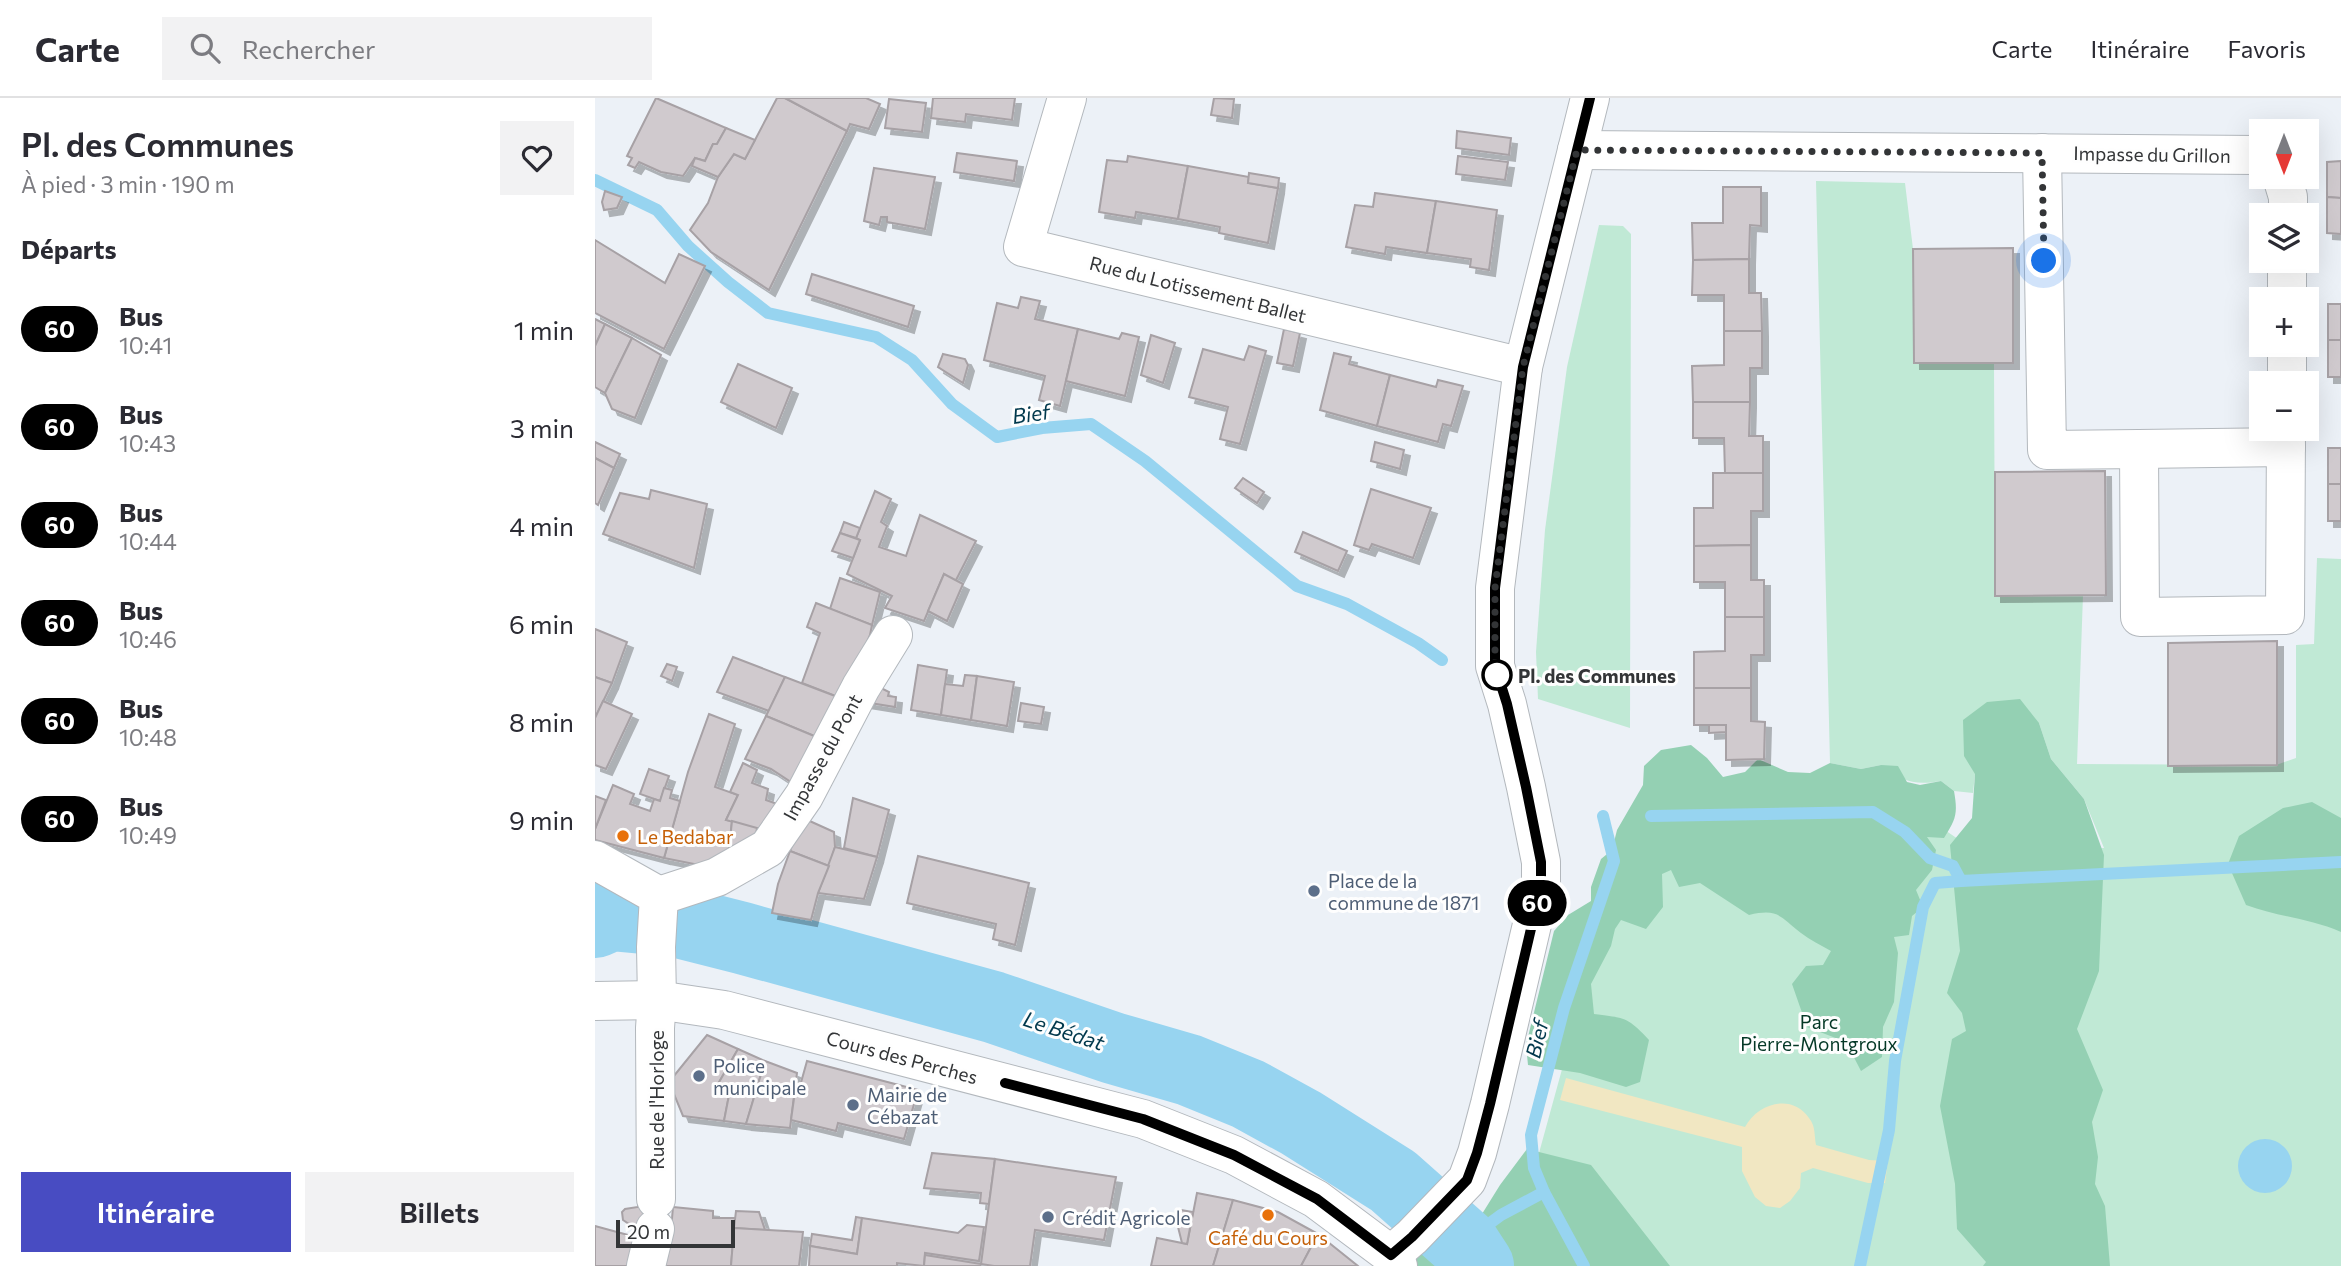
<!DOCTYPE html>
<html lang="fr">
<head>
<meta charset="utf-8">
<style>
  body { margin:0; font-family:Commissioner,sans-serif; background:#f2f2f3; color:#2b2b33; height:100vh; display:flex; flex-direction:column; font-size:26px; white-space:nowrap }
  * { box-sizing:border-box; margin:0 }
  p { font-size:23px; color:#7c7c81 }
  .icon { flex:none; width:38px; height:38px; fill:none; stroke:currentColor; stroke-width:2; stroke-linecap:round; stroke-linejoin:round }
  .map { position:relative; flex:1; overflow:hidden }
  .details { display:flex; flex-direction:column; background:#fff; width:595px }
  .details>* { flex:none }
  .badge { padding:0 14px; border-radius:23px; font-size:24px; line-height:46px }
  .needle { width:46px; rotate:180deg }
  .controls { position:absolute; left:1654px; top:21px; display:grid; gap:14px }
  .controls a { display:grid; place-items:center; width:70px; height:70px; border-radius:0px; background:#fff; box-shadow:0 7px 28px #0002; font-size:35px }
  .scale { position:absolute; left:21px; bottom:18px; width:119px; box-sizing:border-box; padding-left:7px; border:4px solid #333537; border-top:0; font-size:19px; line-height:24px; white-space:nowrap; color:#333537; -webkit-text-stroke:5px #fefefe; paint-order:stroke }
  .you { position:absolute; width:35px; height:35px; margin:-18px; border:5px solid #fff; border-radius:50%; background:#1a73e8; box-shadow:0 0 0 10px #1a73e833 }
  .map>.badge { position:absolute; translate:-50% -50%; box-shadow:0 0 0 4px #fff }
  h2 { padding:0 21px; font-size:26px; line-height:63px }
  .round { display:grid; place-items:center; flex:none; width:74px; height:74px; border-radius:0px; background:#f2f2f3 }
  .overview { display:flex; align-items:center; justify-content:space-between; height:119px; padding:0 21px }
  h1 { font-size:33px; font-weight:600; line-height:52px }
  .cta { display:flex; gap:14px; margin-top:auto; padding:14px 21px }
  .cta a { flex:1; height:80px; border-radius:0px; background:#484cc2; color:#fff; font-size:28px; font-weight:600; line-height:80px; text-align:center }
  .cta a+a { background:#f2f2f3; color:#2b2b33 }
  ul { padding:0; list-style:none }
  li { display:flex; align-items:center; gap:21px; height:98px; padding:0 21px }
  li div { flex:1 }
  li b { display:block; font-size:26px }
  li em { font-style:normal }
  li .badge { min-width:77px; font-weight:700; text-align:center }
  header { display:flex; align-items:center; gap:42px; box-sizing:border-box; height:98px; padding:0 35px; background:#fff; border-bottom:2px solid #e1e1e2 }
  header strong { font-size:33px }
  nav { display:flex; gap:38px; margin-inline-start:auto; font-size:24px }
  .search { width:490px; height:63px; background:#f2f2f3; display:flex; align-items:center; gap:18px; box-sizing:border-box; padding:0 24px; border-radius:0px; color:#7c7c81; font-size:26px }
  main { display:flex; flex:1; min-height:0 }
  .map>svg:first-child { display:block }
  .green { fill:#c0e9d5 }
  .forest { fill:#94d0b3 }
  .sand { fill:#f1e7c2 }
  .water { fill:#97d4f0 }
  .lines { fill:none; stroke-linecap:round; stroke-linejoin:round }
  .stream { stroke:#97d4f0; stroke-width:12 }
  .river { stroke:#97d4f0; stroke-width:72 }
  .building { fill:#d0cace; stroke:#a7a1a5; stroke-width:2; filter:url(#shadow) }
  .minor-casing { stroke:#b3b8bd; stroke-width:40 }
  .tertiary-casing { stroke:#b3b8bd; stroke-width:40 }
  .minor { stroke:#fff; stroke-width:38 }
  .tertiary { stroke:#fff; stroke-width:38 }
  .line-casing { stroke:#fff; stroke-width:16 }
  .line { stroke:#000; stroke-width:10 }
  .walk { stroke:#333537; stroke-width:7; stroke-dasharray:0 12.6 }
  .stop-dot { fill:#fff; stroke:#000; stroke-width:3.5 }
  .food-dot { fill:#e8710a; stroke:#fefefe; stroke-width:2.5 }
  .service-dot { fill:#5c6f8a; stroke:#fefefe; stroke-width:2.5 }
  .labels { text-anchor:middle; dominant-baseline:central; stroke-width:6; stroke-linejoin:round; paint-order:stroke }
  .street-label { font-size:19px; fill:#333537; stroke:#fefefe }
  .stop-label { font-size:19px; font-weight:bold; fill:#333537; stroke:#fefefe; text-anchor:start }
  .food-label { font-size:19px; fill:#c56008; stroke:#fefefe; text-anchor:start }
  .service-label { font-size:19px; fill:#4e5e75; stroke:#fefefe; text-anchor:start }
  .park-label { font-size:19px; fill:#043826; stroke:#fefefe }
  .water-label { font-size:21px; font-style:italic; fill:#01384c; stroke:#fefefe }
</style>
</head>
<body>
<header>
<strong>Carte</strong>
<div class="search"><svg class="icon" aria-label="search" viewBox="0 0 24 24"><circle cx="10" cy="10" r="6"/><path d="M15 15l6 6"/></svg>Rechercher</div>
<nav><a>Carte</a><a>Itinéraire</a><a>Favoris</a></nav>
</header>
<main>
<section class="details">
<div class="overview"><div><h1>Pl. des Communes</h1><p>À pied · 3 min · 190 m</p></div><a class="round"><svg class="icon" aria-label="heart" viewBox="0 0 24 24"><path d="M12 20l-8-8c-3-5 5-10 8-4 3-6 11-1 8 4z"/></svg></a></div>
<h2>Départs</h2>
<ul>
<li><span class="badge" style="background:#000;color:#fff">60</span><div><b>Bus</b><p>10:41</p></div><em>1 min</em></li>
<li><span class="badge" style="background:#000;color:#fff">60</span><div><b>Bus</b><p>10:43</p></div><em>3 min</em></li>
<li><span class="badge" style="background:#000;color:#fff">60</span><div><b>Bus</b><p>10:44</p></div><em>4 min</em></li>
<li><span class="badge" style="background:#000;color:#fff">60</span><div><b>Bus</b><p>10:46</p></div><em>6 min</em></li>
<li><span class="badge" style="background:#000;color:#fff">60</span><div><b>Bus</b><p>10:48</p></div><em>8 min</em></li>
<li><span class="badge" style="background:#000;color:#fff">60</span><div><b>Bus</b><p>10:49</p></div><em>9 min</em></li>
</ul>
<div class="cta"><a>Itinéraire</a><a>Billets</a></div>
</section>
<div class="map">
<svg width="1746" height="1168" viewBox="0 0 1746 1168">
  <defs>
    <filter id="shadow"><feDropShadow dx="6" dy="6" stdDeviation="0" flood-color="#0004"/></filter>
  </defs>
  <rect width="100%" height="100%" fill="#ecf1f7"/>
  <!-- green -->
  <g class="green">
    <path d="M1221,83L1310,85L1318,151L1319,264L1399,265L1400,498L1488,497L1482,666L1681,667L1701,660V547L1719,546L1722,460L1746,461V1168H1000L944,1055L991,884L1052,723L1297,696L1382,754L1509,750L1489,701L1456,661L1444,625L1380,676L1378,695L1359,693L1346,683C1317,688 1310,683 1286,667L1266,671L1235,665Z"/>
    <path d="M1004,127L1028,128L1036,136L1035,630L943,601L941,554L950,432L972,269Z"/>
  </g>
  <!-- forest -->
  <g class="forest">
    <path d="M1425,601L1444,625L1456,661L1489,701L1509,757L1504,873L1482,931L1508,992L1497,1024L1503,1059L1500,1086L1510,1108L1515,1168H1388L1391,1164L1362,1131L1360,1086L1345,1008L1357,941L1371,933L1367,915L1352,895L1365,853L1355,747L1377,720L1380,676L1369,658L1368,622L1392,604Z"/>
    <path d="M1096,647L1112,660L1128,679L1150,674L1163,661L1193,674L1215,675L1235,665L1266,671L1286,667L1303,668L1312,684L1325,687L1346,683L1359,693C1363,716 1361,721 1349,740L1332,739L1341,752L1337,772L1321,792L1328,809L1317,818L1314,837L1299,839L1303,855L1299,904L1288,929L1287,959L1266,973L1251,944L1212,929L1197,886L1211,868L1228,867L1236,853C1226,847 1215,842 1206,835C1185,819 1184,810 1154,817L1105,785L1084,789L1076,772L1067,776L1068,809L1051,831L1026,822L1020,831L1016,848L996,886L999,916C1029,920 1032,918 1054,942L1045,984L1031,989L985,975L933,967L931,947L959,833L973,817L996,803V789L1006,761L1017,752L1022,732L1048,687L1049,668L1066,652Z"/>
    <path d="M1717,704L1746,720V834C1714,820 1683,819 1651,807L1633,766L1644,738L1688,710Z"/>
    <path d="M932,1051L996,1067L1075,1168H819L814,1162L838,1138L882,1124L905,1087Z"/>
  </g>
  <!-- sand -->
  <path class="sand" d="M971,980L1150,1029C1163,1005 1197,995 1214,1020C1221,1029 1219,1037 1221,1047L1274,1062L1293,1063L1290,1085H1273L1218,1070L1206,1075L1205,1090L1195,1103L1185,1110L1171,1108L1160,1099L1147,1073V1049L965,1002Z"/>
  <!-- water -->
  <circle class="water" cx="1670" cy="1068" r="27"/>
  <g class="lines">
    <!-- stream -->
    <g class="stream">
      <path d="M0,82L62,112L93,148L133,184L173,215L281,239L317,262L357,306L402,339L447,330L496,326L550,363L702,488L752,506L823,545L847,562"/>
      <path d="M1056,718L1278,714L1310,734L1335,760L1358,768L1366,783L1746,764"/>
      <path d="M868,1145L906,1117L949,1094"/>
      <path d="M989,1168L949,1094L939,1070L936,1037L969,910L1019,763L1008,718"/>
      <path d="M1265,1168L1294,1032L1300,963L1328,809L1340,785L1366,783"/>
    </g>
    <!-- river -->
    <path class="river" d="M0,824L16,817L80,823L147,840L398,909L518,950L594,972L653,996L706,1025L798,1083L868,1145L883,1168"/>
  </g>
  <!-- building -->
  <g class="building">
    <path d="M61,0L131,30L122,46H118L110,63L100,60L88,78L66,74L44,64L40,70L33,67L37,60L32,58Z"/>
    <path d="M182,0H190L252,33L174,192L116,154L95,132L113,105L123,79L139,56L150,61Z"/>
    <path d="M190,0H271L285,6L274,31L255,26L252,33Z"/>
    <path d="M338,0H420L417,22L371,16L370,24L336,20Z"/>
    <path d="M619,0L639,1L637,20L616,17Z"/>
    <path d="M294,1L331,5L327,34L290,30Z"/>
    <path d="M131,30L160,42L150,61L139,56L123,79L97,68L100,60L110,63L118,46H122Z"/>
    <path d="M862,33L916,40L914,57L861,50Z"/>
    <path d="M362,55L422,63L419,83L359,74Z"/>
    <path d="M533,58L593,68L583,121L541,114L540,120L504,114L512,62L532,64Z"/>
    <path d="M863,58L913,64L910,82L861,76Z"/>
    <path d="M1746,63V100L1732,99V64Z"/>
    <path d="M593,68L654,79L653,85L683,90L673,145L624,135L625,129L583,121Z"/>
    <path d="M279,70L340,79L330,131L292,124V119H286L284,127L269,123Z"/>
    <path d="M654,75L684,80L683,90L653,85Z"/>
    <path d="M1128,89H1166V128L1155,127L1154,161L1098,162L1097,125H1128Z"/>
    <path d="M10,93L27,99L22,110L9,112L7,104Z"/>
    <path d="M780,95L841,103L832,155L791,149L790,156L751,149L760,107L778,109Z"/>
    <path d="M1732,99L1746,100V136L1732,135Z"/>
    <path d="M841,103L902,112L894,172L875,169L876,161L832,155Z"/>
    <path d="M0,142L70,185L84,156L110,168L69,251L0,215Z"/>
    <path d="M1418,150V265H1319L1318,151Z"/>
    <path d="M1154,161V195H1166L1167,233H1129V197H1097L1098,162Z"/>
    <path d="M217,176L319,208L313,229L211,196Z"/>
    <path d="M426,199L445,203L440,221L483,231L465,308L444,302L450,278L389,262L402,205L423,210Z"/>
    <rect x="1733" y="206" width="13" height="36"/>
    <path d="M0,221L10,226L0,248Z"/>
    <path d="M10,226L37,240L10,295L0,289V248Z"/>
    <path d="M483,231L524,241L527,235L544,239L530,298L471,283Z"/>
    <path d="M689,231L705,235L698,268L682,265Z"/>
    <path d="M1129,233H1167V270H1155V304H1098L1097,268L1129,267Z"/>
    <path d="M556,237L580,245L568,285L546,277Z"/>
    <path d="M37,240L66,257L40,320L17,311L10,295Z"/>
    <rect x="1733" y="242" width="13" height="37"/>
    <path d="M654,248L671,253L645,346L625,341L633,309L594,299L608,251L649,262Z"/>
    <path d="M739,255L756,259L754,266L795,277L782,328L725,312Z"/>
    <path d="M348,256L370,261L373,267L368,285L343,269Z"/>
    <path d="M143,266L197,290L181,330L126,304Z"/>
    <path d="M795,277L841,289L843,282L868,288L856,328L848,326L843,344L782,328Z"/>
    <path d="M1098,304H1155L1154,338H1168V375L1130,376L1129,340H1098Z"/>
    <path d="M0,344L25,356L19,370L0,360Z"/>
    <path d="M780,344L809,352L805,371L776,363Z"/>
    <rect x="1733" y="350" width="13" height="36"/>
    <path d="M0,360L19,370L3,407L0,405Z"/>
    <path d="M1510,373L1511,497L1400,498V374Z"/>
    <path d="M1118,375H1168V413H1156V447L1099,448V410H1118Z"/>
    <path d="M648,380L669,394L662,405L640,390Z"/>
    <rect x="1733" y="386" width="13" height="37"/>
    <path d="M776,391L836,410L818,460L777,446L774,452L759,447Z"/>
    <path d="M56,392L112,406L99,470L8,436L25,395L54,401Z"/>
    <path d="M280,393L296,401L286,424L292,428L284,449L311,458L325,417L381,443L360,484L349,476L329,523L290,510L297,498L252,476L265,442L261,440Z"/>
    <path d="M249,424L265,430L261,440L245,435Z"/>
    <path d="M708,434L752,453L743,473L700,454Z"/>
    <path d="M245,435L265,442L258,460L237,453Z"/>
    <path d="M1156,447V482H1169V519H1130V484H1099V448Z"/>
    <path d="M349,476L368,486L352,523L333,513Z"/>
    <path d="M245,480L285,494L277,527L235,511Z"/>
    <path d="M221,505L277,527L275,537L248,601L207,585L225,535L212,529Z"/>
    <path d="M1130,519H1169V557H1156V590H1099V554L1130,553Z"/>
    <path d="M0,531L32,544L17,585L0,579Z"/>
    <path d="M1682,543V667L1573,668V545Z"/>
    <path d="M138,559L190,579L174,613L122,594Z"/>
    <path d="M72,566L82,569L77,583L66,578Z"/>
    <path d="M323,567L352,572L346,617L316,612Z"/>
    <path d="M370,577L382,578L376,622L346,617L350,586L368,588Z"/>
    <path d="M382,578L419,584L412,628L376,622Z"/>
    <path d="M0,579L17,585L0,620Z"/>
    <path d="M190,579L248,601L224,640L171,618Z"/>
    <path d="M280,587L294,594L293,598L301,599L300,609L269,604Z"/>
    <path d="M1099,590H1156V623L1170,624L1169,661L1131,662V627H1099Z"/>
    <path d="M8,603L37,616L11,671L0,667V620Z"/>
    <path d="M426,605L449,609L446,626L423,623Z"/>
    <path d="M114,616L140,626L120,689L143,697L131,722L137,723L133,760L114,769L69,760L93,674Z"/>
    <path d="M171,618L224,640L199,686L176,671L150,661Z"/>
    <path d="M1114,627H1131V634L1114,635Z"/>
    <path d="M148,665L162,672L157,685L173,691L171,702L188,708L177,736L131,722L143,697L135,694Z"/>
    <path d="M54,671L74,678L65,703L45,696Z"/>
    <path d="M18,687L39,696L35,706L55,713L59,701L65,703L69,690L77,692L75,700L85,703L69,760L0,742V731Z"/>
    <path d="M0,698L11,702L0,731Z"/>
    <path d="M258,700L294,712L282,759L249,750Z"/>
    <path d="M208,720L239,734L240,749L234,768L195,753Z"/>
    <path d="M137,723L162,730L160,745L133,760Z"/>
    <path d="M240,749L282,759L269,801L223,795Z"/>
    <path d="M195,753L234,768L223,795L216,822L177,815L183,786Z"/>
    <path d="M323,758L434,785L420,847L398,841L401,826L312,805Z"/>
    <path d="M112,937L143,951L123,986L135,992L129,1023L88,1018L74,984Z"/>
    <path d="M143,951L170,963L151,1026L129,1023L135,992L123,986Z"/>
    <path d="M170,963L202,975L195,1030L151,1026Z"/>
    <path d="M212,963L323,992L309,1041L243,1025L241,1033L196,1022L201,986L205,988Z"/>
    <path d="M337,1055L400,1061L394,1106L385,1105L386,1095L329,1090Z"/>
    <path d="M400,1061L521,1079L509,1142L440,1132L435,1168H399L386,1166Z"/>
    <path d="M602,1095L638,1102L618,1168H556L562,1140L592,1146Z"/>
    <path d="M43,1101L50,1114L42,1126H34L28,1122L27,1114L30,1111L43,1109Z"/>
    <path d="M638,1102L683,1114L723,1136L706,1168H618Z"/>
    <path d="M78,1109L118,1113V1120H140L136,1168H64L76,1132Z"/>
    <path d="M586,1112L598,1114L592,1146L587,1145L583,1129Z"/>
    <path d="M141,1113L164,1114L170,1132L139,1130Z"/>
    <path d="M261,1119L267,1120L262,1156L215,1148L217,1136L257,1142Z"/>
    <path d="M267,1120L363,1135L372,1127L389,1129L384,1163L330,1155L329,1168L302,1165V1168H214L215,1148L262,1156Z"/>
    <path d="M0,1128L44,1140L38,1168H0Z"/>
    <path d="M139,1130L208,1134L204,1168H136Z"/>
    <path d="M723,1136L763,1168H706Z"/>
    <path d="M330,1157L386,1166L385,1168H329Z"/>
  </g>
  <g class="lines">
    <defs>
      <g id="minor">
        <path d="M472,0L428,149L928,269"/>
        <path d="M982,52L1662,57L1666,59"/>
        <path d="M1447,55L1452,352L1544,351L1545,519L1690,517L1691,331"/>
        <path d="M1687,79L1693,99V117"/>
        <path d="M1692,201V163"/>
        <path d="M1692,285V247"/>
        <path d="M1544,351L1691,349"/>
        <path d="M64,798L122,779L173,750L209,698L266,589L298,537"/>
        <path d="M61,1101L60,930L62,902"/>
        <path d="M796,1157L817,1139L872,1082L882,1055L895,1006L946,788V764L931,689L912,606L900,568V490L928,269L995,0"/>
        <path d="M51,1168L60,1131"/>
      </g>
      <g id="tertiary">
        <path d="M0,762L64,798L61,849L62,902"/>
        <path d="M0,903L62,902L129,912L548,1021L639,1057L721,1101L796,1157L803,1168"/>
      </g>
    </defs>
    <!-- minor casing -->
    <use href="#minor" class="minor-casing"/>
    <!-- tertiary casing -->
    <use href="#tertiary" class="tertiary-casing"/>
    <!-- minor -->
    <use href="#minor" class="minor"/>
    <!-- tertiary -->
    <use href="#tertiary" class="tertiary"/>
  </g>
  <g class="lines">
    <defs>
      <path id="line" d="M410,985L548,1021L639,1057L722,1101L796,1157L817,1139L872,1082L882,1055L895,1006L946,788V764L931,689L912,606L900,568V490L928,269L995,0"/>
    </defs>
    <!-- line casing -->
    <use href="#line" class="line-casing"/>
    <!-- line -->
    <use href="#line" class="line"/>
    <!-- walk -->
    <path class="walk" d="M902,577L900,568V490L928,269L982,52L1447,55L1449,163"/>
  </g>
  <!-- markers -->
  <circle class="stop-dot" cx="902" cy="577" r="14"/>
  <g class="food-dot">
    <circle cx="28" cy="738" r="7"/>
    <circle cx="673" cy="1117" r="7"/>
  </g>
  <g class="service-dot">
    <circle cx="719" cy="793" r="7"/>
    <circle cx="104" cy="978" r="7"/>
    <circle cx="258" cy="1007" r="7"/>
    <circle cx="453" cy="1119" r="7"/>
  </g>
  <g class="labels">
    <!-- street labels -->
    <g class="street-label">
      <text transform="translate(1557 56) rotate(1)">Impasse du Grillon</text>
      <text transform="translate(603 191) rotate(14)">Rue du Lotissement Ballet</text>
      <text transform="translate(227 659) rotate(-61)">Impasse du Pont</text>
      <text transform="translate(307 959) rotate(15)">Cours des Perches</text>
      <text transform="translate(61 1002) rotate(-90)">Rue de l'Horloge</text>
    </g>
    <!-- stop labels -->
    <g class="stop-label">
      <text x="923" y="577">Pl. des Communes</text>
    </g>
    <!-- food labels -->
    <g class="food-label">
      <text x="42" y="738">Le Bedabar</text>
      <text x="673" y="1139" text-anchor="middle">Café du Cours</text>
    </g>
    <!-- service labels -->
    <g class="service-label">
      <text x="733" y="782">Place de la<tspan x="733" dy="22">commune de 1871</tspan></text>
      <text x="118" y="967">Police<tspan x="118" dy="22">municipale</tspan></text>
      <text x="272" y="996">Mairie de<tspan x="272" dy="22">Cébazat</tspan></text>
      <text x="467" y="1119">Crédit Agricole</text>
    </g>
    <!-- park labels -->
    <g class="park-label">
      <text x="1224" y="923">Parc<tspan x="1224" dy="22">Pierre-Montgroux</tspan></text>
    </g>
    <!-- water labels -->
    <g class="water-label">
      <text transform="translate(436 315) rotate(-8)">Bief</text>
      <text transform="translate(469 932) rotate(18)">Le Bédat</text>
      <text transform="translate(941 941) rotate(-76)">Bief</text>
    </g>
  </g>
</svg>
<div class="controls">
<a><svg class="needle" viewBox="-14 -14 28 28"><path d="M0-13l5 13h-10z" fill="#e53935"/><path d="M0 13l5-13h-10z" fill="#7c7c81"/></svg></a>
<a><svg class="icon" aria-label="layers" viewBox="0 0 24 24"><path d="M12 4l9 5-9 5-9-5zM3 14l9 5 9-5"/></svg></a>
<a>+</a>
<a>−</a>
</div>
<div class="scale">20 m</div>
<div class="you" style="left:1449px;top:163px"></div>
<b class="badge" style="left:942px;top:805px;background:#000;color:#fff">60</b>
</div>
</main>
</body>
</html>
